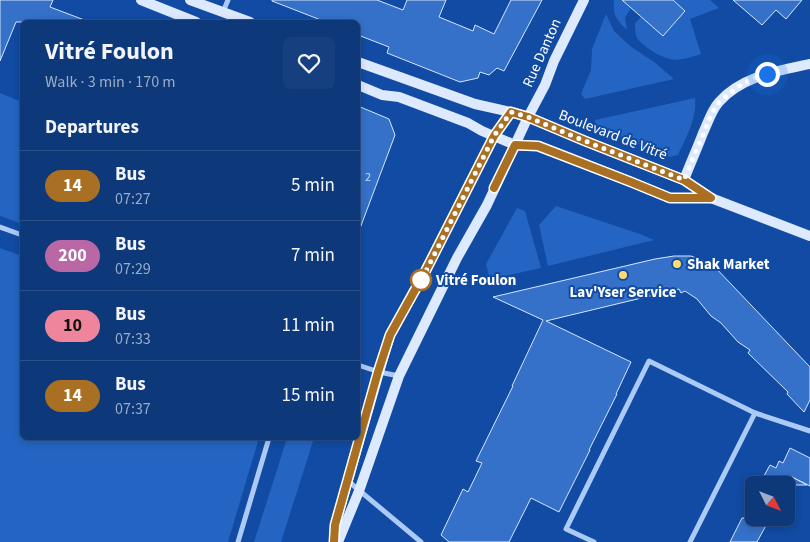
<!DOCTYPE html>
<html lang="en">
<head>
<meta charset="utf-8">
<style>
  body { margin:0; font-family:"Source Sans 3",sans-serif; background:#163f7f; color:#f1f3f6; height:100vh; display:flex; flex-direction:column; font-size:19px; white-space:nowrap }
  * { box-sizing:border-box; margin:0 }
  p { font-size:16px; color:#9aacc7 }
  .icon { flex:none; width:28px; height:28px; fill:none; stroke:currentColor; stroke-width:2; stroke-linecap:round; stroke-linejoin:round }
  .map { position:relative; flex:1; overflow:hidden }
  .drawer { position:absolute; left:20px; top:20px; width:340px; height:420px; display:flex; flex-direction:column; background:#0d387a; border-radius:8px; box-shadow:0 2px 8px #0003,0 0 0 1px #2d528b }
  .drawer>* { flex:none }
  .badge { padding:0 10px; border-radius:16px; font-size:18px; line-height:32px }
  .needle { width:32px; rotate:132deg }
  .tools { position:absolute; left:745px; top:476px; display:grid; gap:10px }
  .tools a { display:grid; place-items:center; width:50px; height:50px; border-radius:8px; background:#0d387a; box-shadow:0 2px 8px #0003,0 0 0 1px #2d528b; font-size:25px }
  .you { position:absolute; width:25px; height:25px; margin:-12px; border:4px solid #fff; border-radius:50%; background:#1a73e8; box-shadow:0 0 0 8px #1a73e833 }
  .map>.badge { position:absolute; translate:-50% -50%; box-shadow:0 0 0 2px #fff }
  h2 { padding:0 25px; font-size:19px; line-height:45px }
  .round { display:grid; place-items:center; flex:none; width:52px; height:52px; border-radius:8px; background:#163f7f }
  .overview { display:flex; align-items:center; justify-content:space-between; height:85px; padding:0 25px }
  h1 { font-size:24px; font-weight:700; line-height:38px }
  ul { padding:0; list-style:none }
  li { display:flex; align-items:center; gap:15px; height:70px; padding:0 25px; border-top:1px solid #2d528b }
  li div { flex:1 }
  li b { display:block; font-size:19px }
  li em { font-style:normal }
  li .badge { min-width:55px; font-weight:700; text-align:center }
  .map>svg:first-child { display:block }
  .green { fill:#2464c2 }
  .building { fill:#3571c8; stroke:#d5e6fe }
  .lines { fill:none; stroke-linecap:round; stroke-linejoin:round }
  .street { stroke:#accaf6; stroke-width:5 }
  .secondary { stroke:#dce9fe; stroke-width:10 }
  .line-casing { stroke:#fff; stroke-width:11 }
  .line { stroke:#a96f23; stroke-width:8 }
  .walk { stroke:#fff; stroke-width:5; stroke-dasharray:0 9 }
  .poi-dot { fill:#ffdc70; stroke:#114ba3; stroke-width:2 }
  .stop-dot { fill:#fff; stroke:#a96f23; stroke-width:2.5 }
  .labels { text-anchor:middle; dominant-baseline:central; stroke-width:4; stroke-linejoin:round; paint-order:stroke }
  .number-label { font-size:12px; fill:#ccdcf1 }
  .street-label { font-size:15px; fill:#fff; stroke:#114ba3 }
  .poi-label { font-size:15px; font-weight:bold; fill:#fff; stroke:#114ba3; text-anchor:start }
  .stop-label { font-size:15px; font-weight:bold; fill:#fff; stroke:#114ba3; text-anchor:start }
</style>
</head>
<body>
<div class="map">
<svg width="810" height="542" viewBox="0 0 810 542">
  <rect width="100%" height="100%" fill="#114ba3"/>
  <!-- green -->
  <g class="green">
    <path d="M614,0H630L626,4L631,8L625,18L627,30C617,20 612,15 614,0Z"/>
    <path d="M673,0H710L719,8L690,19L701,54C680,61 672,63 652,51C648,48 640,43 637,38C635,34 635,27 635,23L641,17L663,36L685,11Z"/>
    <path d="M606,14L614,31L630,46L654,62L674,79L585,99L581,94L591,70L592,49Z"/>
    <path d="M0,93L22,102V224L0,216Z"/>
    <path d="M695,98C697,119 686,137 678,155L670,157L595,126V120Z"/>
    <path d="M556,206L640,234L654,240L548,266L539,225Z"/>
    <path d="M517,208L525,211L541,268L505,276H489L486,264Z"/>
    <path d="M0,248L22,256V438H259L228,542H0Z"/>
    <path d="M287,438H314L281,542H254Z"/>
  </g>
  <!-- building -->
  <g class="building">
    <path d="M0,0H53L50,7L87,21V22H16L0,61Z"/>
    <path d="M272,0H377L403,10L407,0H446L439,17L473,31L475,25L494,34L511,0H542L504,71L497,68L489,75L480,72L478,78L460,82L387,53L389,47L358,35V22H326L272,1Z"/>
    <path d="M622,0H673L685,11L663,36Z"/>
    <path d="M733,0H802L786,19L776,10L762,25Z"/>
    <path d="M358,106L389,119L395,135L359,231H358Z"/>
    <path d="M674,256H691L712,264L810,367V400L804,412L787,394L788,392L748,353L750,350L738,342L721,323L711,316L697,299L685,291L681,293L679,289L546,321L631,362L616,394H617L589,450H590L559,512L531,498L509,542H449L441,535L463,489L468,492L482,463L476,461L513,386H512L543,320L493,297L655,259Z"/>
    <path d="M790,448L810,458V486L792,477L807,485H759L770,465L776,468L779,461L783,463Z"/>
    <path d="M742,518H770L757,542H730Z"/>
  </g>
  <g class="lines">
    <!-- street -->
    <g class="street">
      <path d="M223,12L228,0"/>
      <path d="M0,227L22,235"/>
      <path d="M358,365L379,372L399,376"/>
      <path d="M348,481L421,542"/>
      <path d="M238,542L269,438"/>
      <path d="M594,542L566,529L649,361L755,413L810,431"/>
      <path d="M690,542L755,413"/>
    </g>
    <!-- secondary -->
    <g class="secondary">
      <path d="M141,0L196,22"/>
      <path d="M190,0L250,22"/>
      <path d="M358,62L475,104L511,112L528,117L585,141L684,180L711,198L810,236"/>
      <path d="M358,85L382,95L399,97L468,123L482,131L515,145L538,146L631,182L669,198H712"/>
      <path d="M684,180C690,164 697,149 703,133C708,123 711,111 719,102C742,76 778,71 810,64"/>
      <path d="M334,542L335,525L379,372L390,335L430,262L494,136L511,112"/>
      <path d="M338,542L359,491L399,376L457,258L487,205L528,117L545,85L554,61L584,0"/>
    </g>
  </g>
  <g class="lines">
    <defs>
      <path id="line" d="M334,542L335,525L378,372L390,335L425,272L494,136L511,112L528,117L585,141L684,180L711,198H670L631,182L538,146L515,145L494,188"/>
    </defs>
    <!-- line casing -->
    <use href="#line" class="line-casing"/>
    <!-- line -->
    <use href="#line" class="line"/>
    <!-- walk -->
    <path class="walk" d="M421,280L420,283L494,136L511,112L528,117L585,141L684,180L712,113L719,102L739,86L754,78L767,74"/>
  </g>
  <!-- markers -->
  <g class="poi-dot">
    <circle cx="677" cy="264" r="5"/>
    <circle cx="623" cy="275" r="5"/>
  </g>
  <circle class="stop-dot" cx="421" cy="280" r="10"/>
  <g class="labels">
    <!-- number labels -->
    <g class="number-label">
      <text x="368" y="177">2</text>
    </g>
    <!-- street labels -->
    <g class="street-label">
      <text transform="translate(542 53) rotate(-66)">Rue Danton</text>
      <text transform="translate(613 135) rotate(21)">Boulevard de Vitré</text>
    </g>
    <!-- poi labels -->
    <g class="poi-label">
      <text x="687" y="264">Shak Market</text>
      <text x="623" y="292" text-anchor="middle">Lav'Yser Service</text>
    </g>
    <!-- stop labels -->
    <g class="stop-label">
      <text x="436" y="280">Vitré Foulon</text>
    </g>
  </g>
</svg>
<div class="tools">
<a><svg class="needle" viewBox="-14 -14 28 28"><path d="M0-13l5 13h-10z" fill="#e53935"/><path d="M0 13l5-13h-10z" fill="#9aacc7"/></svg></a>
</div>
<div class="you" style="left:767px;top:74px"></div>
<section class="drawer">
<div class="overview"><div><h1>Vitré Foulon</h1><p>Walk · 3 min · 170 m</p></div><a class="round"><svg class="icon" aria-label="heart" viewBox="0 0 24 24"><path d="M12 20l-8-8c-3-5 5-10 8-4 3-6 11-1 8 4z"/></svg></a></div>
<h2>Departures</h2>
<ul>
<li><span class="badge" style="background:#a96f23;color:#fff">14</span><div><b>Bus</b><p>07:27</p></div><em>5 min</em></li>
<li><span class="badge" style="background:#ba67a6;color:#fff">200</span><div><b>Bus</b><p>07:29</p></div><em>7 min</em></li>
<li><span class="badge" style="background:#ef859d;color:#111">10</span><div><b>Bus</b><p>07:33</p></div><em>11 min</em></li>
<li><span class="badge" style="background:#a96f23;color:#fff">14</span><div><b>Bus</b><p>07:37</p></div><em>15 min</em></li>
</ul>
</section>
</div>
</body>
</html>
